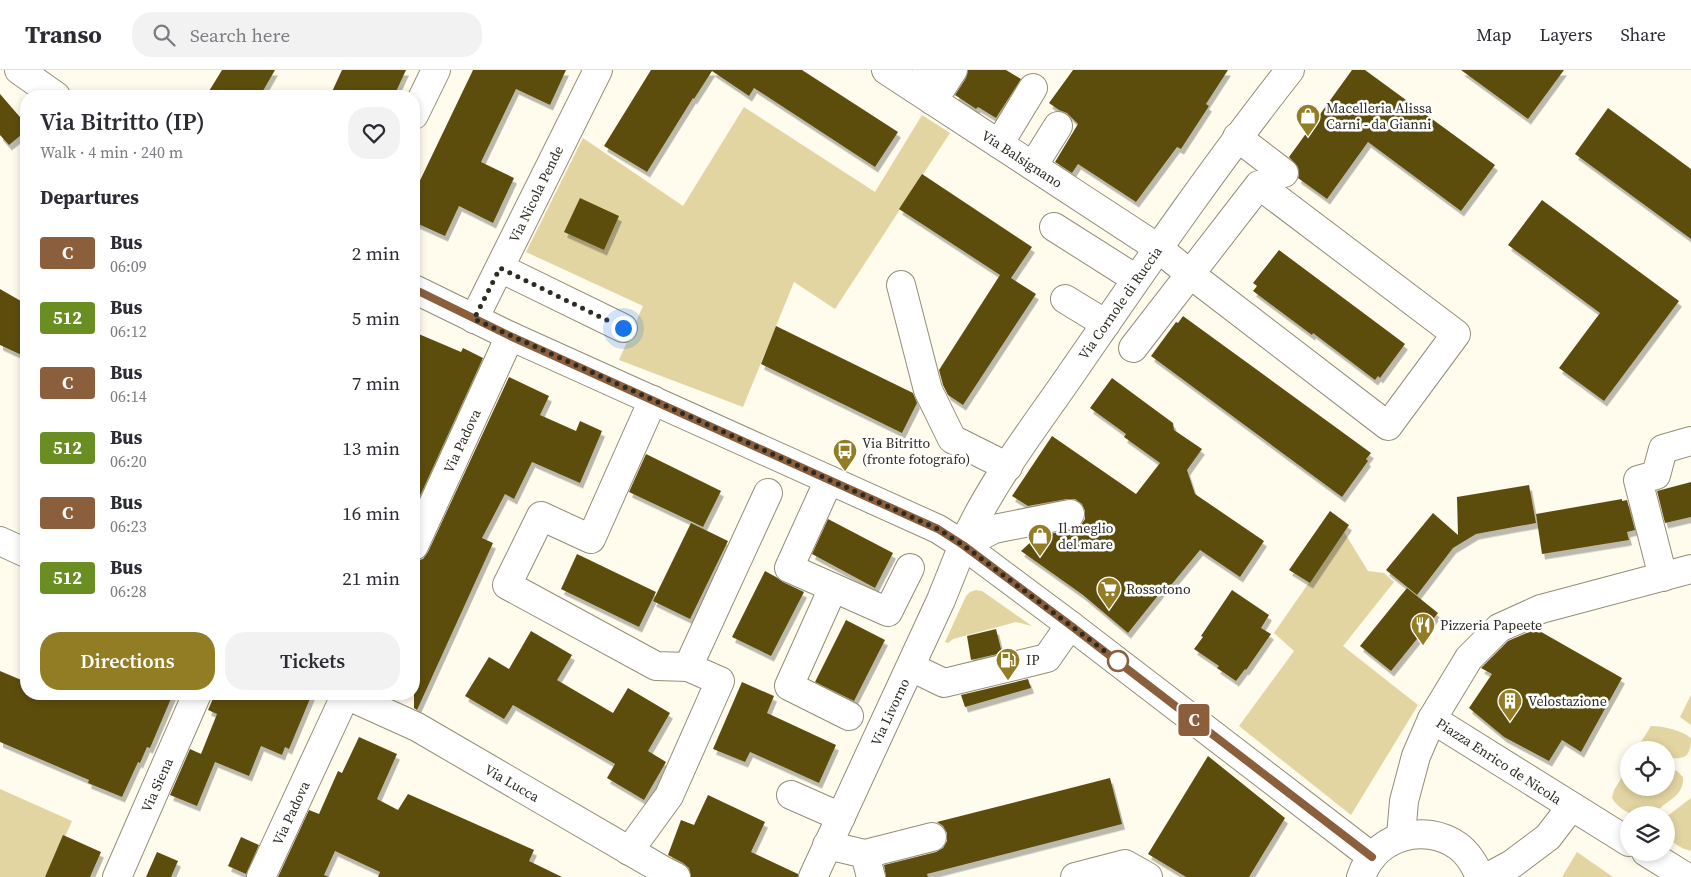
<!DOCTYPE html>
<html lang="en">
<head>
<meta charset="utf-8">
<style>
  body { margin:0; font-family:"Source Serif 4",serif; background:#f2f2f3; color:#2b2b33; height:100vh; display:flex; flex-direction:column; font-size:19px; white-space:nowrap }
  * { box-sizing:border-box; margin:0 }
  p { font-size:16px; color:#7c7c81 }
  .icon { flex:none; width:28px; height:28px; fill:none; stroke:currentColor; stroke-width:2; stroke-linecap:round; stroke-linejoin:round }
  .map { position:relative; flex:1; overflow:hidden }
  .side { position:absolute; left:20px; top:20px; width:400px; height:610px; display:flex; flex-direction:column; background:#fff; border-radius:20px; box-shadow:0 2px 8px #0003 }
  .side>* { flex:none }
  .badge { padding:0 10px; border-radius:4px; font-size:18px; line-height:32px }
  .fabs { position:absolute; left:1620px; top:671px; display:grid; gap:10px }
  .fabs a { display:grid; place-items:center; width:55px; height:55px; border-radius:50%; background:#fff; box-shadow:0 2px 8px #0003; font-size:25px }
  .you { position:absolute; width:25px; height:25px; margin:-12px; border:4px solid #fff; border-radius:50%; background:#1a73e8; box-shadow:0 0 0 8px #1a73e833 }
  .map>.badge { position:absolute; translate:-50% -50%; box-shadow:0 0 0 2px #fff }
  h2 { padding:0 20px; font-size:19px; line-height:45px }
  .round { display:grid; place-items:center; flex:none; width:52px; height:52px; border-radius:20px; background:#f2f2f3 }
  .headline { display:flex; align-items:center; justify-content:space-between; height:85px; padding:0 20px }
  h1 { font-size:24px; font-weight:600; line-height:38px }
  .button { display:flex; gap:10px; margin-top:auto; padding:10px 20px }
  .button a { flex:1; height:58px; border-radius:20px; background:#937d24; color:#fff; font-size:20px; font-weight:600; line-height:58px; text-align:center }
  .button a+a { background:#f2f2f3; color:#2b2b33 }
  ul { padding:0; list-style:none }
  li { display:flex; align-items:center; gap:15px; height:65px; padding:0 20px }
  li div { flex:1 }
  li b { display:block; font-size:19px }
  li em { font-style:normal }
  li .badge { min-width:55px; font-weight:700; text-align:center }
  header { display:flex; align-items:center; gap:30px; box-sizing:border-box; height:70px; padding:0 25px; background:#fff; border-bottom:1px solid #e1e1e2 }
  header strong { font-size:24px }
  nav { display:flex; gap:28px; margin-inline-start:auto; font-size:18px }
  .search { width:350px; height:45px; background:#f2f2f3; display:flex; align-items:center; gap:12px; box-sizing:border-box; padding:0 18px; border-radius:20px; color:#7c7c81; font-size:19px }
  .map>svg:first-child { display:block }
  .green { fill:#e3d5a2 }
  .building { fill:#5d4e10; filter:url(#shadow) }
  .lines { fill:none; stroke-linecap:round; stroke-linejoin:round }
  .minor-casing { stroke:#938e78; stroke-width:30 }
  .major-casing { stroke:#938e78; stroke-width:30 }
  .minor { stroke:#fff; stroke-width:28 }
  .major { stroke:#fff; stroke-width:28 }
  .line-casing { stroke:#fff; stroke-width:11 }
  .line { stroke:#8b5e3c; stroke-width:8 }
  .walk { stroke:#2d2b22; stroke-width:5; stroke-dasharray:0 9 }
  .stop-dot { fill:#fff; stroke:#8b5e3c; stroke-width:2.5 }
  .labels { text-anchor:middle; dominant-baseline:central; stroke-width:5; stroke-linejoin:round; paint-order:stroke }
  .poi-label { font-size:14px; fill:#2d2b22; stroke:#fff; text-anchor:start }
  .street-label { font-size:14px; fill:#2d2b22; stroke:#fff }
</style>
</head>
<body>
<header>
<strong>Transo</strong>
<div class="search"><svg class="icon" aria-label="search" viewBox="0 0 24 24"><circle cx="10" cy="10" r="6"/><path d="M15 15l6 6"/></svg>Search here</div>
<nav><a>Map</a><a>Layers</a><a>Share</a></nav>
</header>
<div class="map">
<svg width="1691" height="807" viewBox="0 0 1691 807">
  <defs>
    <filter id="shadow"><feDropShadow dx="3" dy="5.5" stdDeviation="0" flood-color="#0004"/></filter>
  </defs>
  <rect width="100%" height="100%" fill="#fffbed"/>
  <!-- green -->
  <g class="green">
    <path d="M744,37L875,122L922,45L950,63L835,239L794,212L743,337L619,290L643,236L526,182L583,68L683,136Z"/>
    <path d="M1344,462L1368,501L1384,503L1394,512L1343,576L1418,635L1351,745L1239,656L1294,581L1274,563Z"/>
    <path d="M976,520L982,521L1032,556L1016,552L953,569L948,573L945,572L966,526L970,522Z"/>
    <path d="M1691,625V655L1680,647Z"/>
    <path d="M1651,656C1663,656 1681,660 1691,668C1691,689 1683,689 1666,688V680H1636Z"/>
    <path d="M1629,696V718H1666V697L1677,701L1683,707C1684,721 1675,727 1665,734C1660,738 1654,744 1649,745C1634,748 1619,740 1612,728L1614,720Z"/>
    <path d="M0,719L72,751L47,807H0Z"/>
    <path d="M1691,728V781L1682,778L1666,768V747Z"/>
    <path d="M1577,782L1613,807H1562Z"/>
  </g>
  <!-- building -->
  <g class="building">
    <path d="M222,0H275L260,26H206Z"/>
    <path d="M342,0H406L394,26H330Z"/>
    <path d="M473,0H566L550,35L516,19L481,92L514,108L493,153L459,136L445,166L414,152V123Z"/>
    <path d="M651,0H802L898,62L875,97L754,18L749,26L712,1L694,29L693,28L647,102L604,76Z"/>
    <path d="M968,0H1006L1021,9L996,48L978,37L976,39L955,25L966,8Z"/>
    <path d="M1073,0H1228L1206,34L1209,36L1181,79L1177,77L1136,132L1078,94L1072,103L1055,92L1078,54L1067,43L1059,40L1049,33Z"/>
    <path d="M1352,0H1365L1495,95L1461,141L1368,72L1327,129L1298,108L1299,105L1298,97L1289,87Z"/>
    <path d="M1461,0H1564L1528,49Z"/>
    <path d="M0,24L26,54V61L9,75L0,65Z"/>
    <path d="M1608,38L1691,99V169L1575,84Z"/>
    <path d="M922,104L1032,177L1011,208L1036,224L963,335L948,325L943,315L939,300L1000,205L899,139Z"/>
    <path d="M580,128L619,146L604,180L564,162Z"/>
    <path d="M1542,130L1679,231L1604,331L1559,298L1600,243L1508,175Z"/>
    <path d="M1279,180L1405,274L1380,308L1378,306L1375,310L1313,263L1312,265L1253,221L1257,216L1253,213Z"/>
    <path d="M0,219L26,234V287L0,275Z"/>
    <path d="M1183,246L1371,383L1366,389L1368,391L1342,427L1151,286L1176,252L1178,253Z"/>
    <path d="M776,256L913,323L917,333L902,363L761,294Z"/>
    <path d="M414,262L461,282L463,278L483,288L414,439Z"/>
    <path d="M509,307L549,326L540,345L576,361L580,351L602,361L580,413L532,392L514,429L505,424L482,468L493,473L417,640L414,638V491L423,489L428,482Z"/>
    <path d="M1112,308L1173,353L1174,360L1202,379L1187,400L1195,424L1264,471L1240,507L1200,480L1167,520L1164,518L1128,563L1083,525L1021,481L1036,467L1073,459L1080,456L1085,449V441L1082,434L1075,429H1067L1028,436L1012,426L1052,366L1136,424L1160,393L1124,367L1126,364L1090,338Z"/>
    <path d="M646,384L721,421L703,457L629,422Z"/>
    <path d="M1691,412V447L1665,453L1657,421Z"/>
    <path d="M1529,415L1536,453L1476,464L1453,478L1417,525L1386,500L1433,443L1458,465L1457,427Z"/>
    <path d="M1622,429V431L1627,430L1635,460L1627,462L1629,470L1542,484L1536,444Z"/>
    <path d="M1330,441L1349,455L1310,513L1289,500Z"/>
    <path d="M828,449L893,483L875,518L812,484Z"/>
    <path d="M691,453L728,471L690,549L653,531Z"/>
    <path d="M577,484L656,522L639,557L561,519Z"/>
    <path d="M765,501L776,507L783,512L804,522L771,586L732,567Z"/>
    <path d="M1407,518L1438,543L1391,601L1360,576Z"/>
    <path d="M1232,520L1269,545L1261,558L1271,564L1246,600L1245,599L1236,611L1217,598L1219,596L1194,579L1203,567L1201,566Z"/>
    <path d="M846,550L885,570L854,631L815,612Z"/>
    <path d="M996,559L1002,583L971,590L967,566Z"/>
    <path d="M1536,559L1622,608L1581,682L1562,670L1549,691L1504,667L1469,638L1492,604L1481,598L1508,571Z"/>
    <path d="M531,561L572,585L557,610L613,643L628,618L670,643L648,681L666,692L644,730L607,708L615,694L513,635L504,649L465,626L489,587L509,599Z"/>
    <path d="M0,601L26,612V624H173L150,678L147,677L140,693L138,692L122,727L88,713L89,710L0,672Z"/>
    <path d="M1028,609L1031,618L965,637L961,625Z"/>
    <path d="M742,612L774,626L767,643L836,675L819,713L750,682L745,692L713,679Z"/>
    <path d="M215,624H312L289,679L285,677L282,685L261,676L249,706L215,692L197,736L170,725L190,679L201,684L217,644L208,640Z"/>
    <path d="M359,667L397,684L377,729L398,740L408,724L534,780L529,791L562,807H378L380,802L335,781L324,805L329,807H278L309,740L319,744L338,701L342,703Z"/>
    <path d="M1208,686L1285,748L1249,807H1186L1148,784Z"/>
    <path d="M1110,708L1122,754L927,804L928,807H886L884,795L936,782L943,778L947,771V763L943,756L937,752Z"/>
    <path d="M708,725L765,752L751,782L798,804V807H691L689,798L683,793L668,785L681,750L694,755Z"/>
    <path d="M63,765L101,782L90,807H45Z"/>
    <path d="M241,767L259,775L246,804L228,796Z"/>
    <path d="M157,782L178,791L171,807H146Z"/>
  </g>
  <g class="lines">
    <defs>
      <g id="minor">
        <path d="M19,0L56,26"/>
        <path d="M886,0L1158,178L1190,204L1388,356L1456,264L1259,115L1133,278"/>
        <path d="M917,20L929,0"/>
        <path d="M933,31L953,0"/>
        <path d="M414,45L436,0"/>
        <path d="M1237,67L1284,103"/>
        <path d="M999,74L1033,18"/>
        <path d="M1033,96L1058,56"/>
        <path d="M1054,157L1136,209"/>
        <path d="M500,198L623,258"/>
        <path d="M901,215L928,320L952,369L1008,397"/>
        <path d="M414,219L510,266L938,459L963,475"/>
        <path d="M1065,229L1106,254"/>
        <path d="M474,249L598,0"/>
        <path d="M829,410L789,498L888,542L910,498"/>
        <path d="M0,471L26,483"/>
        <path d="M963,475L994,459L1070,444"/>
        <path d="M414,476L510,266"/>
        <path d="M1663,507L1638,410L1656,405L1663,379L1691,371"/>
        <path d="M833,518L789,616L849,646"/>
        <path d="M688,597L768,423"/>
        <path d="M911,597L944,613L1047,588L1070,555"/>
        <path d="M344,624L417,657L666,802L676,807"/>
        <path d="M791,725L841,747"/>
        <path d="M1629,772L1432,649L1469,588L1499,558L1541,539L1691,499"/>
        <path d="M827,775L865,784L932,767"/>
        <path d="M629,781L669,726L720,611L688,597L656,596L507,515L541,446L591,469L653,330"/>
        <path d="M1646,782L1686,807"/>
        <path d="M865,784L871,807"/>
        <path d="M117,807L197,624"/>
        <path d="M261,807L346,624"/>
        <path d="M813,807L941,530L963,475"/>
        <path d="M1075,807L1125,794L1148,807"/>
      </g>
      <g id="major">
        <path d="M1290,0C1215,95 1147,194 1078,294C1038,353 992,410 963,475L1070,555L1372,787"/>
        <path d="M1401,766L1404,731L1416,686L1432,649"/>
        <path d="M1361,807C1375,766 1424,752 1458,776C1469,784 1475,795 1480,807"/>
        <path d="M1488,807L1512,794L1548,767L1571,737"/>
      </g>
    </defs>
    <!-- minor casing -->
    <use href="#minor" class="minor-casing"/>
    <!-- major casing -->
    <use href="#major" class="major-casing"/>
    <!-- minor -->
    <use href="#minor" class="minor"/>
    <!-- major -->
    <use href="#major" class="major"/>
  </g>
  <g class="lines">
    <defs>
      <path id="line" d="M414,219L510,266L938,459L963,475L1070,555L1372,787"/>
    </defs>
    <!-- line casing -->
    <use href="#line" class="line-casing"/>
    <!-- line -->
    <use href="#line" class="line"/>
    <!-- walk -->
    <path class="walk" d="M623,258L500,198L474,249L938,459L963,475L1118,591"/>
  </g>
  <!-- icons -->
  <defs>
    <symbol id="shop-pin" viewBox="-11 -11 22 30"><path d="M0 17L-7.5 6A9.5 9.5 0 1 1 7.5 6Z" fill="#937d24" stroke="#fff"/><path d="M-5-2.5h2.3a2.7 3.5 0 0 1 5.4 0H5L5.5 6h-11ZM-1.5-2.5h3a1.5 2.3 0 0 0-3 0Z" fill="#fff"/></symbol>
    <symbol id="bus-pin" viewBox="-11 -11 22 30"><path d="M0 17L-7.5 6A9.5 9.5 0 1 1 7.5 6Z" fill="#937d24" stroke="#fff"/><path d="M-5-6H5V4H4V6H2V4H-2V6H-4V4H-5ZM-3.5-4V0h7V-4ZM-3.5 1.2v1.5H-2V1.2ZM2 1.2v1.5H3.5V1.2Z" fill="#fff"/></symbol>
    <symbol id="supermarket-pin" viewBox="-11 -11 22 30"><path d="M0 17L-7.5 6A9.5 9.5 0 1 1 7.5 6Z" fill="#937d24" stroke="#fff"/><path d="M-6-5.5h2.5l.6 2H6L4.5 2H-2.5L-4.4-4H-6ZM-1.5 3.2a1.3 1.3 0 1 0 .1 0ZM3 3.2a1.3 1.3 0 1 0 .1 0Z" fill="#fff"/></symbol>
    <symbol id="restaurant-pin" viewBox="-11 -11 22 30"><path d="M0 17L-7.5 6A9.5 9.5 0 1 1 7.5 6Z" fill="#937d24" stroke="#fff"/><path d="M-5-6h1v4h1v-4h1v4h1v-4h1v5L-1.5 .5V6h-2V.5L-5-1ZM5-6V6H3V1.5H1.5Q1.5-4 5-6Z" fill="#fff"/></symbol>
    <symbol id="fuel-pin" viewBox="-11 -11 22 30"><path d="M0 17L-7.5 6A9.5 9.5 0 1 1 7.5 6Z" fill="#937d24" stroke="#fff"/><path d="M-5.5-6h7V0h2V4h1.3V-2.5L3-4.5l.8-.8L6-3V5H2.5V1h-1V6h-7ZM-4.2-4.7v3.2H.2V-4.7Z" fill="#fff"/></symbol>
    <symbol id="building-pin" viewBox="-11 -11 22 30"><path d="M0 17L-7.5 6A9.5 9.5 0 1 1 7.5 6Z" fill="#937d24" stroke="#fff"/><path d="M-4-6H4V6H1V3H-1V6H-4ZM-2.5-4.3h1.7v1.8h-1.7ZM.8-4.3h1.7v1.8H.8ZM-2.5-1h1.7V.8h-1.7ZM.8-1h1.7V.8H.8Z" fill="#fff"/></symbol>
  </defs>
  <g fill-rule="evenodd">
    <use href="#shop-pin" x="1294" y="32" width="28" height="38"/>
    <use href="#bus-pin" x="831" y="367" width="28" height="38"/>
    <use href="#shop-pin" x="1026" y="452" width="28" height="38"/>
    <use href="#supermarket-pin" x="1095" y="505" width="28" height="38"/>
    <use href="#restaurant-pin" x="1409" y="541" width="28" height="38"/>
    <use href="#fuel-pin" x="994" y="576" width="28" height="38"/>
    <use href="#building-pin" x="1496" y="617" width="28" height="38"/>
  </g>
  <!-- markers -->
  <circle class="stop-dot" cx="1118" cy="591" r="10"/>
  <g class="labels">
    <!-- poi labels -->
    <g class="poi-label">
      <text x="1326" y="38">Macelleria Alissa<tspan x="1326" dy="16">Carni - da Gianni</tspan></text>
      <text x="862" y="373">Via Bitritto<tspan x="862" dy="16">(fronte fotografo)</tspan></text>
      <text x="1058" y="458">Il meglio<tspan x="1058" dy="16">del mare</tspan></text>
      <text x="1126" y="519">Rossotono</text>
      <text x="1440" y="555">Pizzeria Papeete</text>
      <text x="1026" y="590">IP</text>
      <text x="1528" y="631">Velostazione</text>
    </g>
    <!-- street labels -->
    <g class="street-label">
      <text transform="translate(1022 89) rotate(33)">Via Balsignano</text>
      <text transform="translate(536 124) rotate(-64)">Via Nicola Pende</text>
      <text transform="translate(1120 233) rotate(-55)">Via Cornole di Ruccia</text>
      <text transform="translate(462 371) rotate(-65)">Via Padova</text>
      <text transform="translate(890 642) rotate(-65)">Via Livorno</text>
      <text transform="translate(1499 691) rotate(33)">Piazza Enrico de Nicola</text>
      <text transform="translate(512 713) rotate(30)">Via Lucca</text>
      <text transform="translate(157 715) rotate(-66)">Via Siena</text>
      <text transform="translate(291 743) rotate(-65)">Via Padova</text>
    </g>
  </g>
</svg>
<div class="fabs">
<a><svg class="icon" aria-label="locate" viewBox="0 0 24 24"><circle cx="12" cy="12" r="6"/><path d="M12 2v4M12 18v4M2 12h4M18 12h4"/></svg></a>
<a><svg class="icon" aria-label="layers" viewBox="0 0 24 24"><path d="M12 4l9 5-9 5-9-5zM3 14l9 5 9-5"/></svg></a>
</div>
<div class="you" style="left:623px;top:258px"></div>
<b class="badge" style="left:1194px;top:650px;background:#8b5e3c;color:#fff">C</b>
<section class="side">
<div class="headline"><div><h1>Via Bitritto (IP)</h1><p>Walk · 4 min · 240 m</p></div><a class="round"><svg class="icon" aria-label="heart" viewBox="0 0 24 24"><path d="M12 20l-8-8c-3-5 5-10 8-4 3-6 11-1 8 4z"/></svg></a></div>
<h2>Departures</h2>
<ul>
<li><span class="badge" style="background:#8b5e3c;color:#fff">C</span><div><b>Bus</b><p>06:09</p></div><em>2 min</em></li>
<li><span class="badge" style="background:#6b8e23;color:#fff">512</span><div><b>Bus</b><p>06:12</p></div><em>5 min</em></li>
<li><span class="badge" style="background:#8b5e3c;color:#fff">C</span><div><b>Bus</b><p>06:14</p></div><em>7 min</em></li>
<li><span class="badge" style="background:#6b8e23;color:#fff">512</span><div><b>Bus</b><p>06:20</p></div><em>13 min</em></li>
<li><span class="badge" style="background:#8b5e3c;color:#fff">C</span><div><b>Bus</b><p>06:23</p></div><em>16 min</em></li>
<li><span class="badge" style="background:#6b8e23;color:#fff">512</span><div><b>Bus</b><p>06:28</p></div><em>21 min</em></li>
</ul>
<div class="button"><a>Directions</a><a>Tickets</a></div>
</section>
</div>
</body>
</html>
